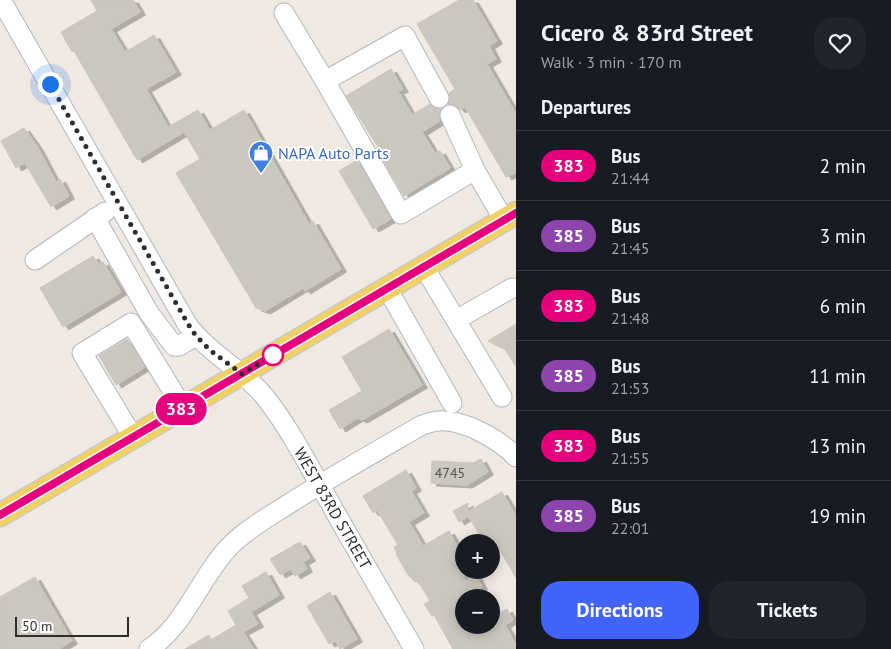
<!DOCTYPE html>
<html lang="en">
<head>
<meta charset="utf-8">
<style>
  body { margin:0; font-family:"PT Sans",sans-serif; background:#20242c; color:#f1f3f6; height:100vh; display:flex; flex-direction:column; font-size:19px; white-space:nowrap }
  * { box-sizing:border-box; margin:0 }
  p { font-size:16px; color:#9ea1a6 }
  .icon { flex:none; width:28px; height:28px; fill:none; stroke:currentColor; stroke-width:2; stroke-linecap:round; stroke-linejoin:round }
  .map { position:relative; flex:1; overflow:hidden }
  .drawer { display:flex; flex-direction:column; background:#171b24; width:375px }
  .drawer>* { flex:none }
  .badge { padding:0 10px; border-radius:16px; font-size:18px; line-height:32px }
  .buttons { position:absolute; left:455px; top:534px; display:grid; gap:10px }
  .buttons a { display:grid; place-items:center; width:45px; height:45px; border-radius:50%; background:#171b24; box-shadow:0 2px 12px #0003; font-size:25px }
  .scale { position:absolute; left:15px; bottom:12px; width:114px; box-sizing:border-box; padding-left:5px; border:2px solid #2e2e2e; border-top:0; font-size:14px; line-height:18px; white-space:nowrap; color:#2e2e2e; -webkit-text-stroke:4px #fff; paint-order:stroke }
  .you { position:absolute; width:25px; height:25px; margin:-12px; border:4px solid #fff; border-radius:50%; background:#1a73e8; box-shadow:0 0 0 8px #1a73e833 }
  .map>.badge { position:absolute; translate:-50% -50%; box-shadow:0 0 0 2px #fff }
  h2 { padding:0 25px; font-size:19px; line-height:45px }
  .round { display:grid; place-items:center; flex:none; width:52px; height:52px; border-radius:20px; background:#20242c }
  .headline { display:flex; align-items:center; justify-content:space-between; height:85px; padding:0 25px }
  h1 { font-size:24px; font-weight:700; line-height:38px }
  .action { display:flex; gap:10px; margin-top:auto; padding:10px 25px }
  .action a { flex:1; height:58px; border-radius:20px; background:#4264fb; color:#fff; font-size:20px; font-weight:700; line-height:58px; text-align:center }
  .action a+a { background:#20242c; color:#f1f3f6 }
  ul { padding:0; list-style:none }
  li { display:flex; align-items:center; gap:15px; height:70px; padding:0 25px; border-top:1px solid #363941 }
  li div { flex:1 }
  li b { display:block; font-size:19px }
  li em { font-style:normal }
  li .badge { min-width:55px; font-weight:700; text-align:center }
  main { display:flex; flex:1; min-height:0 }
  .map>svg:first-child { display:block }
  .building { fill:#cbc7bf; stroke:#cbc5ba; filter:url(#shadow) }
  .lines { fill:none; stroke-linecap:round; stroke-linejoin:round }
  .minor-casing { stroke:#b4b7c1; stroke-width:21 }
  .major-casing { stroke:#c9c9c9; stroke-width:25 }
  .minor { stroke:#fff; stroke-width:19 }
  .major { stroke:#f2d163; stroke-width:22 }
  .line-casing { stroke:#fff; stroke-width:11 }
  .line { stroke:#e6007e; stroke-width:8 }
  .walk { stroke:#2e2e2e; stroke-width:5; stroke-dasharray:0 9 }
  .stop-dot { fill:#fff; stroke:#e6007e; stroke-width:2.5 }
  .labels { text-anchor:middle; dominant-baseline:central; stroke-width:4; stroke-linejoin:round; paint-order:stroke }
  .number-label { font-size:14px; fill:#555452 }
  .shop-label { font-size:16px; fill:#366cbe; stroke:#fff; text-anchor:start }
  .street-label { font-size:16px; fill:#2e2e2e; stroke:#fff }
</style>
</head>
<body>
<main>
<div class="map">
<svg width="516" height="649" viewBox="0 0 516 649">
  <defs>
    <filter id="shadow"><feDropShadow dx="5.5" dy="3" stdDeviation="0" flood-color="#0004"/></filter>
  </defs>
  <rect width="100%" height="100%" fill="#efe9e1"/>
  <!-- building -->
  <g class="building">
    <path d="M91,0H133L140,12L111,29L125,52L154,35L176,72L146,89L168,127L198,110L210,130L244,110L309,224L313,221L341,269L305,291L303,288L265,311L256,308L176,173L200,159L184,132L137,160L74,51L72,52L61,32L97,11Z"/>
    <path d="M459,0H473L497,41L489,46L496,59L487,64L516,114V172L506,177L465,107L460,110L456,106L448,104L450,99L449,93L455,89L417,24Z"/>
    <path d="M391,69L403,89L398,91L412,115L430,104L434,108L441,109L439,114L440,121L422,132L435,153L440,151L450,168L404,196L376,148L378,147L346,96Z"/>
    <path d="M24,128L37,146L56,182L60,179L69,196L51,207L25,163L16,168L1,141Z"/>
    <path d="M357,160L391,219L373,229L339,171Z"/>
    <path d="M93,256L99,264L103,262L121,292L63,327L40,288Z"/>
    <path d="M516,324V367L505,349L488,341Z"/>
    <path d="M389,329L422,385L362,420L358,418L340,429L329,410L362,391L342,357Z"/>
    <path d="M127,339L145,367L116,385L99,356Z"/>
    <path d="M481,459L488,472L467,485L431,483L432,461L473,463Z"/>
    <path d="M406,470L416,488L411,491L424,513L409,522L423,546L449,531L464,559V582L476,575L482,587L464,597V625H491V618L507,609L513,620L505,625L516,645V649H453L434,615L432,616L424,604L430,601L418,581L415,582L408,575L396,554L397,553L394,547L398,545L377,510L373,513L363,496Z"/>
    <path d="M502,492L516,516V578L493,538L484,542L467,514V517L459,522L453,511L468,503L467,512Z"/>
    <path d="M300,542L310,558L303,562L307,569L295,576L291,569L280,575L270,559Z"/>
    <path d="M266,572L279,595L251,612L258,624L243,632L254,649H185L209,635L211,640L236,625L228,611L249,598L242,586Z"/>
    <path d="M35,577L72,641L59,649H0V597Z"/>
    <path d="M330,592L357,639L340,649L336,641L329,644L307,606Z"/>
  </g>
  <g class="lines">
    <defs>
      <g id="minor">
        <path d="M1,0L187,324C209,354 242,369 265,397C288,426 306,461 325,494C354,546 384,597 414,649"/>
        <path d="M284,13L325,81L405,36L439,98"/>
        <path d="M325,81L401,214L475,170"/>
        <path d="M450,115L475,170L504,220"/>
        <path d="M95,218L149,313L174,346H179L196,336"/>
        <path d="M35,260L105,212"/>
        <path d="M424,267L502,397"/>
        <path d="M387,288L452,403"/>
        <path d="M456,320L512,288"/>
        <path d="M133,437L82,353L131,323L183,408"/>
        <path d="M149,649C186,625 200,576 231,545C247,529 268,517 287,505C331,477 377,451 422,425C427,424 433,421 438,421C463,419 499,439 516,457"/>
      </g>
      <path id="major" d="M0,515L516,213"/>
    </defs>
    <!-- minor casing -->
    <use href="#minor" class="minor-casing"/>
    <!-- major casing -->
    <use href="#major" class="major-casing"/>
    <!-- minor -->
    <use href="#minor" class="minor"/>
    <!-- major -->
    <use href="#major" class="major"/>
  </g>
  <g class="lines">
    <defs>
      <path id="line" d="M0,515L516,213"/>
    </defs>
    <!-- line casing -->
    <use href="#line" class="line-casing"/>
    <!-- line -->
    <use href="#line" class="line"/>
    <!-- walk -->
    <path class="walk" d="M50,84L188,324L196,336L211,351L242,374L273,355"/>
  </g>
  <!-- icons -->
  <defs>
    <symbol id="shop-pin" viewBox="-11 -11 22 30"><path d="M0 17L-7.5 6A9.5 9.5 0 1 1 7.5 6Z" fill="#3f7fe0" stroke="#fff"/><path d="M-5-2.5h2.3a2.7 3.5 0 0 1 5.4 0H5L5.5 6h-11ZM-1.5-2.5h3a1.5 2.3 0 0 0-3 0Z" fill="#fff"/></symbol>
  </defs>
  <g fill-rule="evenodd">
    <use href="#shop-pin" x="247" y="139" width="28" height="38"/>
  </g>
  <!-- markers -->
  <circle class="stop-dot" cx="273" cy="355" r="10"/>
  <g class="labels">
    <!-- number labels -->
    <g class="number-label">
      <text x="450" y="473">4745</text>
    </g>
    <!-- shop labels -->
    <g class="shop-label">
      <text x="278" y="153">NAPA Auto Parts</text>
    </g>
    <!-- street labels -->
    <g class="street-label">
      <text transform="translate(333 508) rotate(60)">WEST 83RD STREET</text>
    </g>
  </g>
</svg>
<div class="buttons">
<a>+</a>
<a>−</a>
</div>
<div class="scale">50 m</div>
<div class="you" style="left:50px;top:84px"></div>
<b class="badge" style="left:181px;top:409px;background:#e6007e;color:#fff">383</b>
</div>
<section class="drawer">
<div class="headline"><div><h1>Cicero &amp; 83rd Street</h1><p>Walk · 3 min · 170 m</p></div><a class="round"><svg class="icon" aria-label="heart" viewBox="0 0 24 24"><path d="M12 20l-8-8c-3-5 5-10 8-4 3-6 11-1 8 4z"/></svg></a></div>
<h2>Departures</h2>
<ul>
<li><span class="badge" style="background:#e6007e;color:#fff">383</span><div><b>Bus</b><p>21:44</p></div><em>2 min</em></li>
<li><span class="badge" style="background:#8e44ad;color:#fff">385</span><div><b>Bus</b><p>21:45</p></div><em>3 min</em></li>
<li><span class="badge" style="background:#e6007e;color:#fff">383</span><div><b>Bus</b><p>21:48</p></div><em>6 min</em></li>
<li><span class="badge" style="background:#8e44ad;color:#fff">385</span><div><b>Bus</b><p>21:53</p></div><em>11 min</em></li>
<li><span class="badge" style="background:#e6007e;color:#fff">383</span><div><b>Bus</b><p>21:55</p></div><em>13 min</em></li>
<li><span class="badge" style="background:#8e44ad;color:#fff">385</span><div><b>Bus</b><p>22:01</p></div><em>19 min</em></li>
</ul>
<div class="action"><a>Directions</a><a>Tickets</a></div>
</section>
</main>
</body>
</html>
